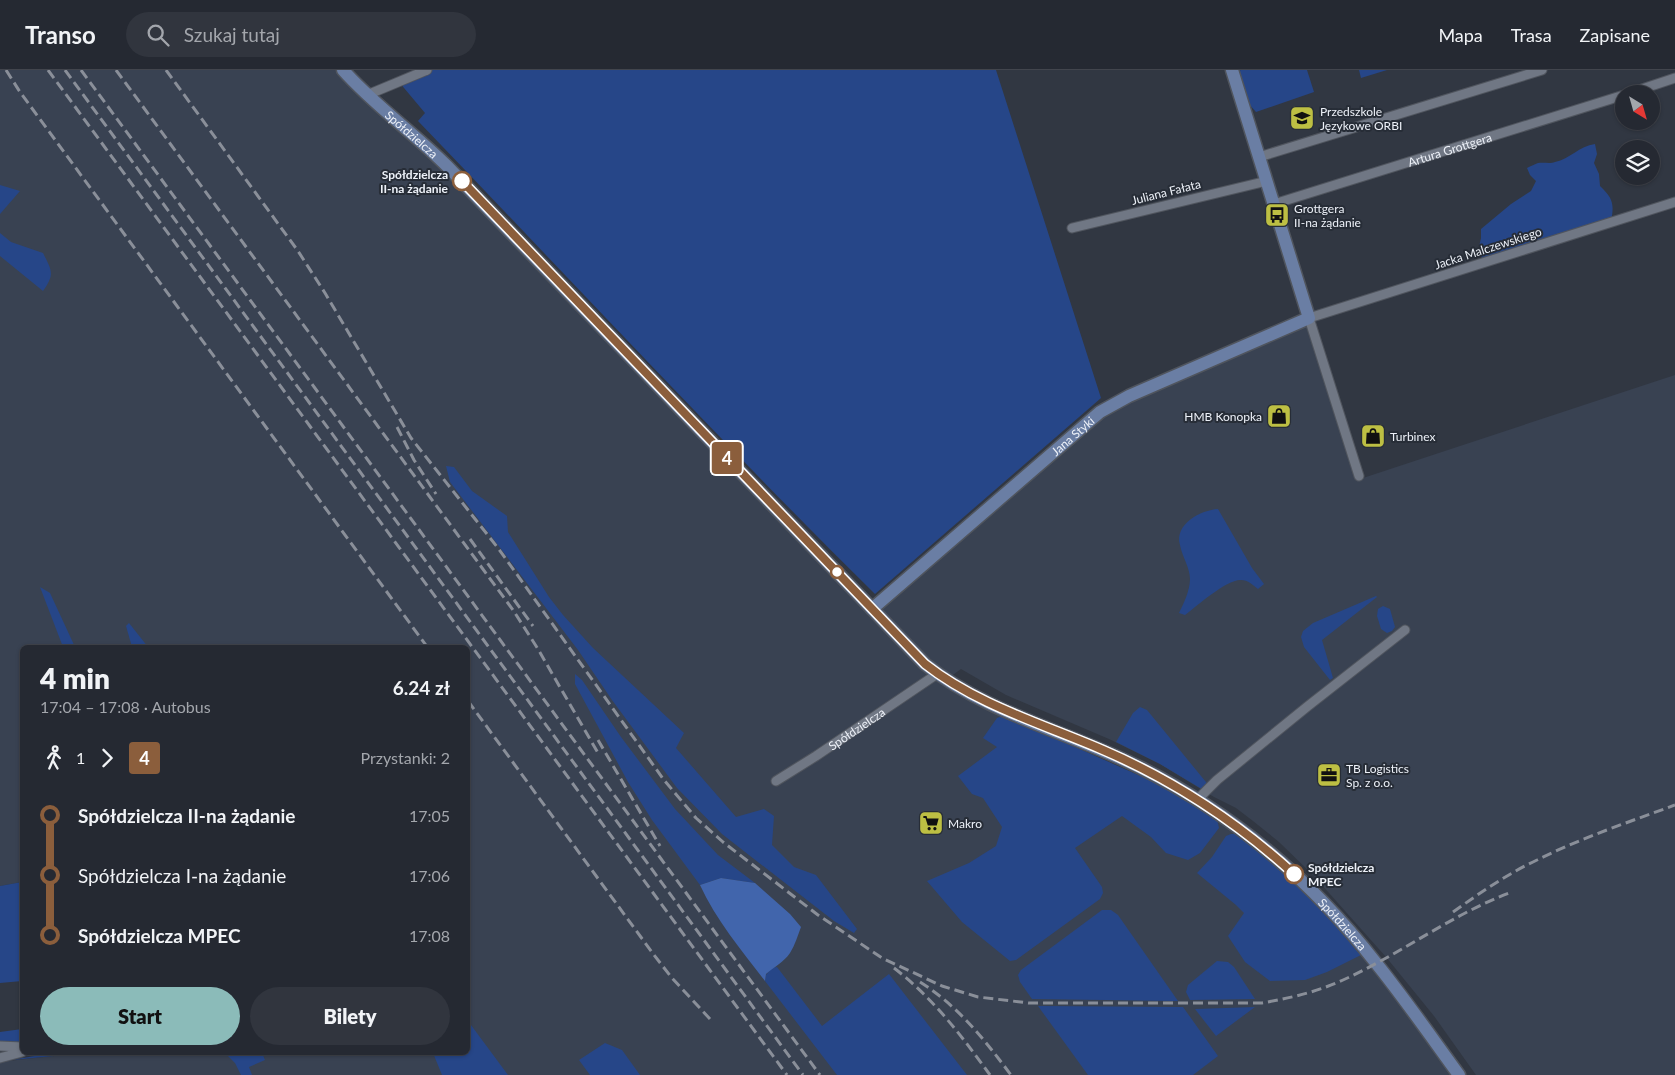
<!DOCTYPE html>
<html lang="pl">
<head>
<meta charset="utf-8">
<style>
  body { margin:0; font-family:Lato,sans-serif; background:#31353e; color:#f1f3f6; height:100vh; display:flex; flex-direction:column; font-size:19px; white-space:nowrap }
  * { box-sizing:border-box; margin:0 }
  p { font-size:16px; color:#a3a6ac }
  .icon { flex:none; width:28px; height:28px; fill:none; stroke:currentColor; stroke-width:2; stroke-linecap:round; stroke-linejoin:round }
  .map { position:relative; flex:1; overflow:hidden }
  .drawer { position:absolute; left:20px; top:575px; width:450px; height:410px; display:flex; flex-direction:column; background:#252932; border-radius:8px; box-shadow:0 1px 4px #0004,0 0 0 1px #42454d }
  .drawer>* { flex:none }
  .badge { padding:0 10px; border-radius:4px; font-size:18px; line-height:32px }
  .needle { width:32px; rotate:143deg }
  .tools { position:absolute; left:1615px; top:15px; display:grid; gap:10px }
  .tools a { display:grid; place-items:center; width:45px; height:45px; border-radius:50%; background:#252932; box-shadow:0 1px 4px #0004,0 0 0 1px #42454d; font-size:25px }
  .map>.badge { position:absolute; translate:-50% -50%; box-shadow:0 0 0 2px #fff }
  .legs { display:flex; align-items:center; gap:8px; height:55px; padding:0 20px; font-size:16px }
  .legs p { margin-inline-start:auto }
  .headline { display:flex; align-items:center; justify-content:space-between; height:85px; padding:0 20px }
  h1 { font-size:28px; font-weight:800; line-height:38px }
  .button { display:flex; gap:10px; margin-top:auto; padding:10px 20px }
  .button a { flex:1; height:58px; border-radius:30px; background:#8bbbb9; color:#111; font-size:20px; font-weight:800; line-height:58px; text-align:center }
  .button a+a { background:#31353e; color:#f1f3f6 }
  ul { padding:0 20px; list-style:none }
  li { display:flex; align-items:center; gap:18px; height:60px; font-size:19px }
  li i { display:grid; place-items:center; width:8px; height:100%; margin:0 6px; background:currentColor }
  li i::after { content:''; width:12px; height:12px; margin:-6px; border:4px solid; border-radius:50%; background:#252932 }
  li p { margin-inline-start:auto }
  li:first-child i { background:linear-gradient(#0000 50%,currentColor 0) }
  li:last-child i { background:linear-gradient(currentColor 50%,#0000 0) }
  header { display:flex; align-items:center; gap:30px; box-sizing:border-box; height:70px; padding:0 25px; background:#252932; border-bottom:1px solid #42454d }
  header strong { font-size:24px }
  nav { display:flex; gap:28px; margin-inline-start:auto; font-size:18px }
  .search { width:350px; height:45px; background:#31353e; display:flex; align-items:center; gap:12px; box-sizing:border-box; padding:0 18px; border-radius:28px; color:#a3a6ac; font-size:19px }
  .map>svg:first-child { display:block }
  .built { fill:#394252 }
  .green { fill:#264688 }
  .forest { fill:#4165ac }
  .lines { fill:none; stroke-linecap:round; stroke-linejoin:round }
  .street-casing { stroke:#50555e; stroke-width:11 }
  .secondary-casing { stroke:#50555e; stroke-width:15 }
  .street { stroke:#707784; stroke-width:9 }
  .secondary { stroke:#6a7ea4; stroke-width:12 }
  .rail { stroke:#8a8f99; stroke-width:3; stroke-dasharray:10 5; stroke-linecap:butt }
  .line-1-casing { stroke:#fff; stroke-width:11 }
  .line-1 { stroke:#8b5e3c; stroke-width:8 }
  .stop-1-dot { fill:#fff; stroke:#8b5e3c; stroke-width:2.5 }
  .labels { text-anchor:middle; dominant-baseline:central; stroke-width:4; stroke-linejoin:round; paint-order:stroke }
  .poi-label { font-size:12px; fill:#edf1f8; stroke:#272d37; text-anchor:start }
  .street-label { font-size:12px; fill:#edf1f8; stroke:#272d37 }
  .stop-label { font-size:12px; font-weight:bold; fill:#edf1f8; stroke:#272d37; text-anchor:end }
</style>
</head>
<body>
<header>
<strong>Transo</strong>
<div class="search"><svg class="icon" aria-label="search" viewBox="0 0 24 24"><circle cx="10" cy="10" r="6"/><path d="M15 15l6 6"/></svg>Szukaj tutaj</div>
<nav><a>Mapa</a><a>Trasa</a><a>Zapisane</a></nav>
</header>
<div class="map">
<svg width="1675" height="1005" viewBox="0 0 1675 1005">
  <rect width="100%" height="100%" fill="#313742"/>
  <!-- built -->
  <path class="built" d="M0,0H344L497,148L872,539L1100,342L1309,248L1360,409L1675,305V1005H1476L1434,946L1386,887L1313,805L1279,772L1253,751L1236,738L1214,727L1160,694L1109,669L1006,625L961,599L946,610L1118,724L1171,715L1301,810L1459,1005H0V992L86,982H468V578H22V812L0,816Z"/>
  <!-- green -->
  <g class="green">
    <path d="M432,0H996L1101,328L875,524C719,370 570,209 418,51L425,43L399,12Z"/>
    <path d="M1241,0H1307L1314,22L1256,42L1240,24L1233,3Z"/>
    <path d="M1359,0H1387L1361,8Z"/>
    <path d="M1595,74L1597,84L1594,93L1599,104L1600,116C1614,129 1614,135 1611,152L1483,193L1479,177L1481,168V159L1511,134L1531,121L1536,111L1530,105L1527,98C1531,96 1535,94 1538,93C1544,92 1550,94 1555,92C1570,89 1579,76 1595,74Z"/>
    <path d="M0,115L20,121L0,144Z"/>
    <path d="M0,163L11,172L43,183C52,201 55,204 43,221L0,186Z"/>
    <path d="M446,396L454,397L472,421L507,446L508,462L549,527L563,545L593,578L684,663L676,678L736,747L764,739L774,746L772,775L794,797L816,805L857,859L854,863L834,851L722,764L677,718L612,630L578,580L450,412Z"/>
    <path d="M1218,439L1252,498L1264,514L1258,519C1253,515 1248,510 1241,510C1227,509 1197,536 1185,545L1179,543C1184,533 1190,520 1190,509C1190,498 1182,486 1180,475C1174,454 1201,440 1218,439Z"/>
    <path d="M40,517L50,523L75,577H63Z"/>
    <path d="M1376,526L1377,527L1322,570L1333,608L1330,610L1304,577L1301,567L1303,561L1313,553Z"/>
    <path d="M1383,536L1390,539L1395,557L1392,561L1387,563L1381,559L1377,546L1378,539Z"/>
    <path d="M129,553L148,577H132L126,556Z"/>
    <path d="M575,604L582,610L621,667L675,739L718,785L755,813L721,808L700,815L652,750L628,712L575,614Z"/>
    <path d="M1140,637L1147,640L1210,717L1205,721L1160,694L1116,672L1133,643Z"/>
    <path d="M1002,646L1008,647L1163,716L1217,749L1219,758L1200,783L1188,790L1166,783L1151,767L1122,746L1075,778L1102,817L1103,823L1100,829L1016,890L1010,891L962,852L927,811L969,793L996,776L1002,757L983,728L972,724L958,706L997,677L983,668L997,648Z"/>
    <path d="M1231,764H1237L1294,804L1367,882L1327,902L1305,910L1270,911L1245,892L1228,866L1244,843L1236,835L1197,803L1212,787L1226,766Z"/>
    <path d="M22,812V911L0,913V816Z"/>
    <path d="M1102,840H1111L1118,845L1178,931L1032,929L1020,912L1018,905L1021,900Z"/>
    <path d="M1217,891L1228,892L1234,897L1255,929L1190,930L1186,922L1188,915Z"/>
    <path d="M777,897L822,956L889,904L967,1005H837L765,911L766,905L772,898Z"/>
    <path d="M1038,936L1183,937L1218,986L1193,1005H1088Z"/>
    <path d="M1255,937L1216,966L1195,939Z"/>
    <path d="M468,951L508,1005H442L433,983L468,982Z"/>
    <path d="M22,959V977L0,975V962Z"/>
    <path d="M605,973L622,980L640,1005H590L579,990Z"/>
    <path d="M51,982L85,983L12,990L51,983Z"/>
    <path d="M225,983H262L265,990L249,997L252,1005H241L235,993Z"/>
  </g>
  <!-- forest -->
  <path class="forest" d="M721,808L755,813L790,844L801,857C798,865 795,875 790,883C784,892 774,897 766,904L765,911C742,881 716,850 700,815Z"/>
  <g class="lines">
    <defs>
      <g id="street">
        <path d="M1627,24L1675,8"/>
        <path d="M367,25L427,0"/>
        <path d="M1259,87L1542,0"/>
        <path id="s1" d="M1274,134L1624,25"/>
        <path d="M1072,158L1267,111"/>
        <path d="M1359,406L1309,248L1675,132"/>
        <path id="s2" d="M776,711L816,686L937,604"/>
        <path d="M1197,730L1217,710L1308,636L1405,560"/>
        <path d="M0,976L22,977"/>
        <path d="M0,988L22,982"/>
      </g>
      <g id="secondary">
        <path id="s3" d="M343,0C374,35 414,63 447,96L925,594C986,643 1069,662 1139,697C1232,743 1312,811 1376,893C1405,929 1432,968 1459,1005"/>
        <path id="s4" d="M872,539L1100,342L1129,326L1309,248L1232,0"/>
      </g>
    </defs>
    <!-- street casing -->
    <use href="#street" class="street-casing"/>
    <!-- secondary casing -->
    <use href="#secondary" class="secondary-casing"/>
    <!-- street -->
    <use href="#street" class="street"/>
    <!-- secondary -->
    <use href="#secondary" class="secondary"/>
    <!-- rail -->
    <g class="rail">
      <path d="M6,0L20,22L428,578"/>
      <path d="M48,0L787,1005"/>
      <path d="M65,0L803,1005"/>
      <path d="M81,0L820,1005"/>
      <path d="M116,0L513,540L538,579L598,683"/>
      <path d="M166,0L298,181L325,223L411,368L498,478L664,710L696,748L723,772L818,845L882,888L942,916L978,927L1029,933H1262C1290,928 1317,922 1343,910C1401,884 1452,844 1512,822"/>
      <path d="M397,357L414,390L436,424"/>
      <path d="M470,469L533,556"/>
      <path d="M468,631L654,885L672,908L710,949"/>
      <path d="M598,670L660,776"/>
      <path d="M1453,842C1480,823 1507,804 1537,790C1581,768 1629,752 1675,735"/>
      <path d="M894,898C933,928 961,965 990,1005"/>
      <path d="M920,912C958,936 984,969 1011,1005"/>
    </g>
  </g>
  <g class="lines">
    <defs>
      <path id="line-1" d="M462,111L925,594C977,635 1043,654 1103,680C1175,711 1236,751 1294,804"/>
    </defs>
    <!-- line-1 casing -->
    <use href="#line-1" class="line-1-casing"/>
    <!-- line-1 -->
    <use href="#line-1" class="line-1"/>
  </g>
  <!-- icons -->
  <defs>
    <symbol id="school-square" viewBox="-11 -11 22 22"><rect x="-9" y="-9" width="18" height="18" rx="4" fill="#bdbf43" stroke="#272d37"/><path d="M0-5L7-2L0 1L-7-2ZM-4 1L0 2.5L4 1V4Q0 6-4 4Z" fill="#111"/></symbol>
    <symbol id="bus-square" viewBox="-11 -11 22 22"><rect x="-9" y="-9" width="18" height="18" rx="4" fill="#bdbf43" stroke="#272d37"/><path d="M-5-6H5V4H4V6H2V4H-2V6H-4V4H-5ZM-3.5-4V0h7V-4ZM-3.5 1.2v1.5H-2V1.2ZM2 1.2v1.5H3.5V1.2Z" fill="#111"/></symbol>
    <symbol id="shop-square" viewBox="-11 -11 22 22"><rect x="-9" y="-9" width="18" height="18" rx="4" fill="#bdbf43" stroke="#272d37"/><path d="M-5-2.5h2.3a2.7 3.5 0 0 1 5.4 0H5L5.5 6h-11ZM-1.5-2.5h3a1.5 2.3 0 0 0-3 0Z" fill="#111"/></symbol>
    <symbol id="office-square" viewBox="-11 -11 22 22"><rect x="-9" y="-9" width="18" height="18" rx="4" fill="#bdbf43" stroke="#272d37"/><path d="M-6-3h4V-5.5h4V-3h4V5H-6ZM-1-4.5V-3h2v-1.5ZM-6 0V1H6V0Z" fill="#111"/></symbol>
    <symbol id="supermarket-square" viewBox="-11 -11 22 22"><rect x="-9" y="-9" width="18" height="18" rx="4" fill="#bdbf43" stroke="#272d37"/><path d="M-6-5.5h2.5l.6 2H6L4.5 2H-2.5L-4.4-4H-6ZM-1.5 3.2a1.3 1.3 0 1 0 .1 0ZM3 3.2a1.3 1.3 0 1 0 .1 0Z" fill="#111"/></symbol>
  </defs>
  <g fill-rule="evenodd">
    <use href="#school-square" x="1288" y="34" width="28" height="28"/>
    <use href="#bus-square" x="1263" y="131" width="28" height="28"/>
    <use href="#shop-square" x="1265" y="332" width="28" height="28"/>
    <use href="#shop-square" x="1359" y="352" width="28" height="28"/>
    <use href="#office-square" x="1315" y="691" width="28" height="28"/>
    <use href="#supermarket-square" x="917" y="739" width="28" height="28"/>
  </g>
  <!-- markers -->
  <g class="stop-1-dot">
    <circle cx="462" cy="111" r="9"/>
    <circle cx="837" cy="502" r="6"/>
    <circle cx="1294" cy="804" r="9"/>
  </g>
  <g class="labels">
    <!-- poi labels -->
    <g class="poi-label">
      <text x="1320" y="41">Przedszkole<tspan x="1320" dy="14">Językowe ORBI</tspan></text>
      <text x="1294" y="138">Grottgera<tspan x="1294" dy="14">II-na żądanie</tspan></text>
      <text x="1262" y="346" text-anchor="end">HMB Konopka</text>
      <text x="1390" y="366">Turbinex</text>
      <text x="1346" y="698">TB Logistics<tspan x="1346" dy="14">Sp. z o.o.</tspan></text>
      <text x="948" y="753">Makro</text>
    </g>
    <!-- street labels -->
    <g class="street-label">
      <text stroke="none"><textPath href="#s3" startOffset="94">Spółdzielcza</textPath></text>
      <text stroke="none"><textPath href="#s1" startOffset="184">Artura Grottgera</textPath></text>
      <text transform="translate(1166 122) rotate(-14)">Juliana Fałata</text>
      <text transform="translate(1488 178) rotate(-18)">Jacka Malczewskiego</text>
      <text stroke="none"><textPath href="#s4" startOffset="265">Jana Styki</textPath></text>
      <text stroke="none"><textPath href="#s2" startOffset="96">Spółdzielcza</textPath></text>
      <text stroke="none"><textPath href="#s3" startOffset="1329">Spółdzielcza</textPath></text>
    </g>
    <!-- stop labels -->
    <g class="stop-label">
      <text x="448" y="104">Spółdzielcza<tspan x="448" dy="14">II-na żądanie</tspan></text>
      <text x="1308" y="797" text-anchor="start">Spółdzielcza<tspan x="1308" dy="14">MPEC</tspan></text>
    </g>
  </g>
</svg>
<div class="tools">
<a><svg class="needle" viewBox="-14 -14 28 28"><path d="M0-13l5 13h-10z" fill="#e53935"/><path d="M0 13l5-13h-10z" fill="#a3a6ac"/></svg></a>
<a><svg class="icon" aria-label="layers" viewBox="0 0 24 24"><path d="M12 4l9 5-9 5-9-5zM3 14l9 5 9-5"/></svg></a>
</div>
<b class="badge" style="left:727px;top:388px;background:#8b5e3c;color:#fff">4</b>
<section class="drawer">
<div class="headline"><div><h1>4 min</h1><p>17:04 – 17:08 · Autobus</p></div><b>6.24 zł</b></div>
<div class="legs"><svg class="icon" aria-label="walk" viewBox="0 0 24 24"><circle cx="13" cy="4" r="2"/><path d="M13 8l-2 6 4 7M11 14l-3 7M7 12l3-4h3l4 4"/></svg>1<svg class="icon" aria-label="forward" viewBox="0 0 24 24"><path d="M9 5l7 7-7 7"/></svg><b class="badge" style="background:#8b5e3c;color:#fff">4</b><p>Przystanki: 2</p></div>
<ul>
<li><i style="color:#8b5e3c"></i><b>Spółdzielcza II-na żądanie</b><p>17:05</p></li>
<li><i style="color:#8b5e3c"></i><span>Spółdzielcza I-na żądanie</span><p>17:06</p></li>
<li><i style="color:#8b5e3c"></i><b>Spółdzielcza MPEC</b><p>17:08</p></li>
</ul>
<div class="button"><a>Start</a><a>Bilety</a></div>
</section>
</div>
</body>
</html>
